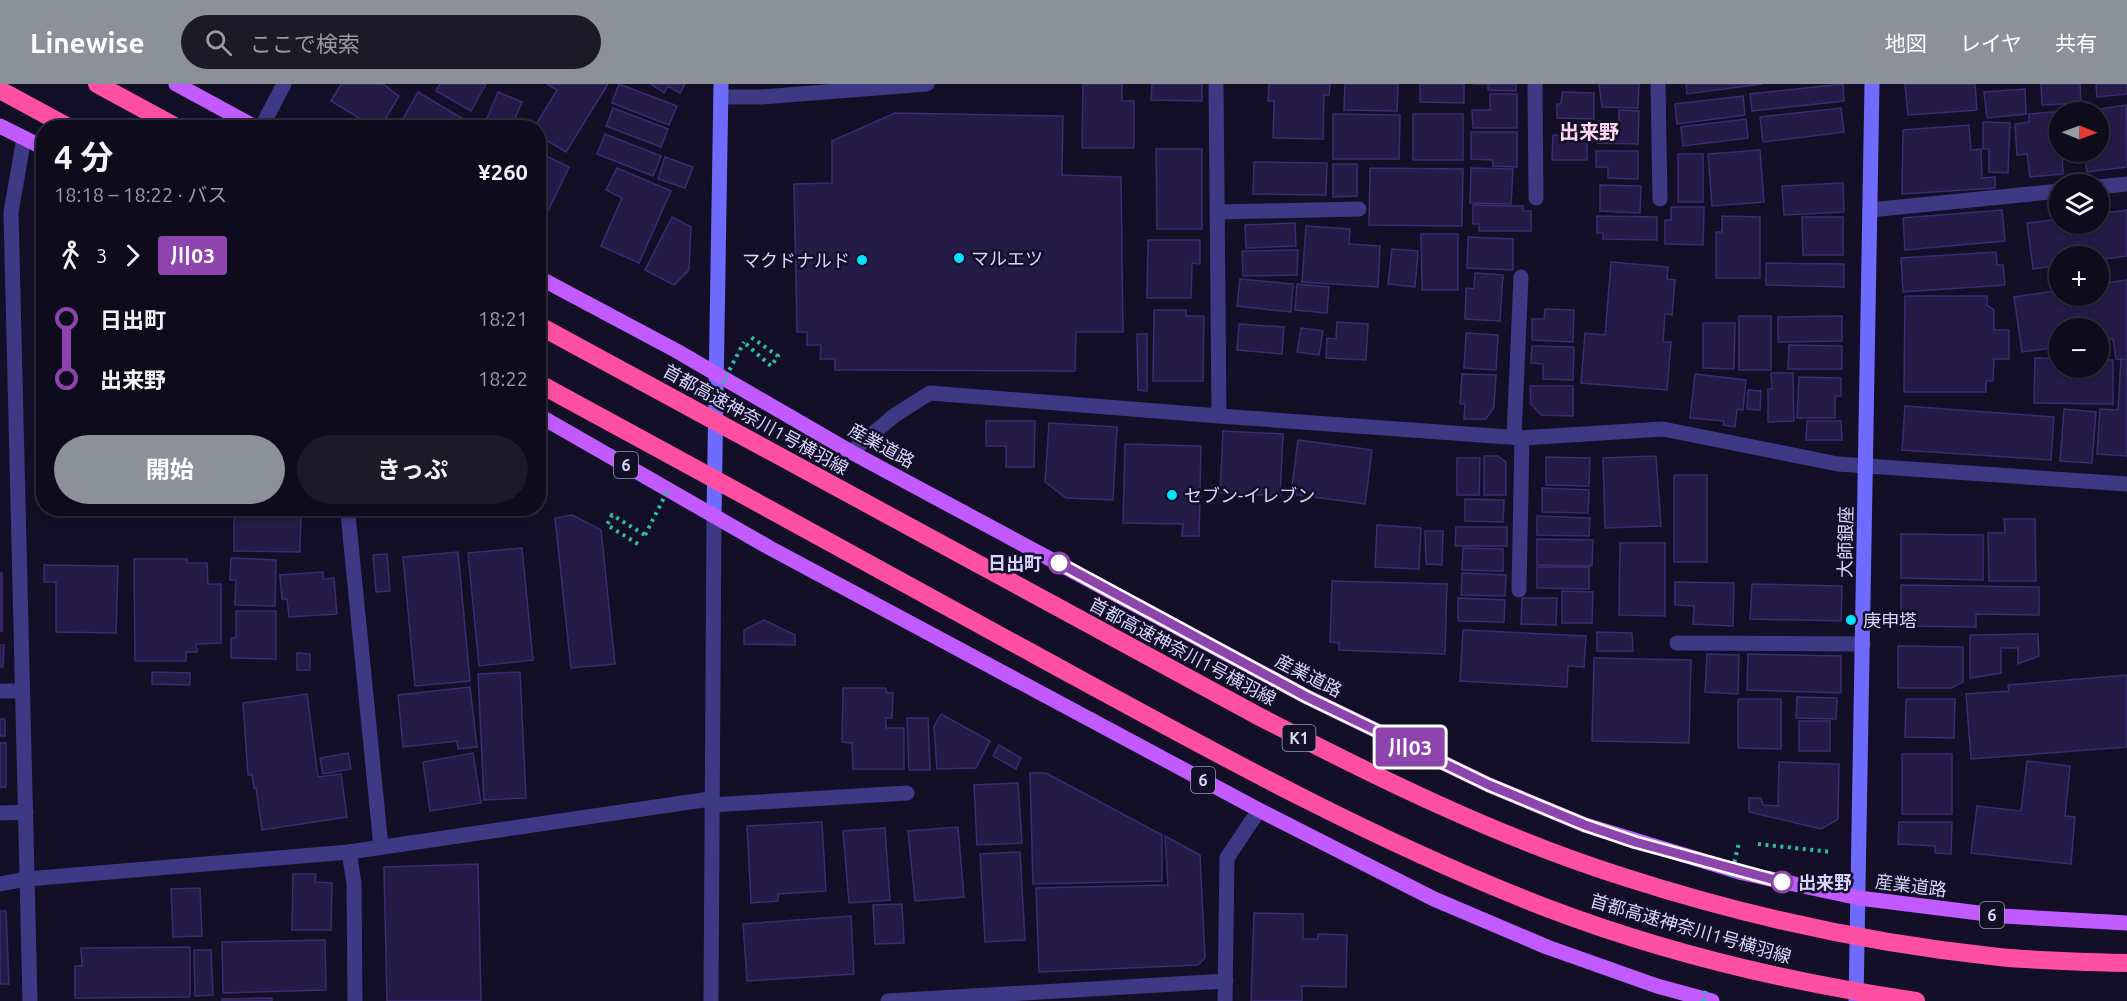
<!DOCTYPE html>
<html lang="ja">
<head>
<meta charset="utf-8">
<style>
  body { margin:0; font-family:Ubuntu,"Noto Sans JP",sans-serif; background:#1c1929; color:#f1f3f6; height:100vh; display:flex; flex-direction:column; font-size:22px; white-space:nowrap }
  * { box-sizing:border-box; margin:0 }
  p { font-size:20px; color:#9b9ba3 }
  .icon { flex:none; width:33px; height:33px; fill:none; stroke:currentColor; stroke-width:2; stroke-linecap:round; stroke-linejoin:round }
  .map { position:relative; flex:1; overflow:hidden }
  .side { position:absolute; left:36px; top:36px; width:510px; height:396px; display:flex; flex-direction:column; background:#0e0b1c; border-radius:24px; box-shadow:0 3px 9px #0003,0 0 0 2px #2e2b3b }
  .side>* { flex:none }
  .badge { padding:0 12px; border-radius:4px; font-size:21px; line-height:39px }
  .needle { width:39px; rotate:91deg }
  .buttons { position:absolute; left:2049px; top:18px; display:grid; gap:12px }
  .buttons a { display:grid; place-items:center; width:60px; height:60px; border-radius:50%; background:#0e0b1c; box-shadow:0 3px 9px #0003,0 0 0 2px #2e2b3b; font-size:30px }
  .map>.badge { position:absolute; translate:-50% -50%; box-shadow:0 0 0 3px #fff }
  .legs { display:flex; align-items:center; gap:9px; height:66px; padding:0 18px; font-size:20px }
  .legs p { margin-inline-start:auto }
  .overview { display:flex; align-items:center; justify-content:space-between; height:102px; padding:0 18px }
  h1 { font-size:33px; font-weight:700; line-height:45px }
  .button { display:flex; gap:12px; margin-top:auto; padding:12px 18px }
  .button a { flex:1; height:69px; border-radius:36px; background:#8c9099; color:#fff; font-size:24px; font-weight:700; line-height:69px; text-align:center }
  .button a+a { background:#1c1929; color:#f1f3f6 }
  ul { padding:0 18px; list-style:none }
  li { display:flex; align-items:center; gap:21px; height:60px; font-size:22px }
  li i { display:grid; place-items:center; width:9px; height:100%; margin:0 8px; background:currentColor }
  li i::after { content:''; width:15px; height:15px; margin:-8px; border:4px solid; border-radius:50%; background:#0e0b1c }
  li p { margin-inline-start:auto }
  li:first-child i { background:linear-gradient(#0000 50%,currentColor 0) }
  li:last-child i { background:linear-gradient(currentColor 50%,#0000 0) }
  header { display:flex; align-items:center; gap:36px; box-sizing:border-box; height:84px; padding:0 30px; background:#8c9099; color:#fff }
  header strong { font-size:28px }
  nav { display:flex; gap:33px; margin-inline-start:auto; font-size:21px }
  .search { width:420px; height:54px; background:#1c1929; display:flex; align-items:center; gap:15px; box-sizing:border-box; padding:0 21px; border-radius:33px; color:#9b9ba3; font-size:22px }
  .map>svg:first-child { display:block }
  .building { fill:#241b47; stroke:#3b2d73; stroke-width:1.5 }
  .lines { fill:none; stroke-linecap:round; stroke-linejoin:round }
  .path { stroke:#2fb8b0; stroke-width:4; stroke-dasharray:3 4.5; stroke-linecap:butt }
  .lane { stroke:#3d3a85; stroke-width:15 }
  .street { stroke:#3d3a85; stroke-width:15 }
  .secondary { stroke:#6f6bff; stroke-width:15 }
  .primary { stroke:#c25bff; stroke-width:15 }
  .highway { stroke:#ff4fa3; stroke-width:18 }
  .path-bridge { stroke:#2fb8b0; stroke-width:4; stroke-dasharray:3 4.5; stroke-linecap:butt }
  .highway-bridge { stroke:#ff4fa3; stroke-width:18 }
  .line-1-casing { stroke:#fff; stroke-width:14 }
  .line-1 { stroke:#8e44ad; stroke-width:9 }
  .poi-dot { fill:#00e5ff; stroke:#130f26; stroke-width:2 }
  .stop-1-dot { fill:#fff; stroke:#8e44ad; stroke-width:3 }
  .labels { text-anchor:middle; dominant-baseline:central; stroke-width:5; stroke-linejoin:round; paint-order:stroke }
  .shield { fill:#130f26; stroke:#9e99be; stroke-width:1.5 }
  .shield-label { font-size:16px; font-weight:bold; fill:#d9d4ff }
  .poi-label { font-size:18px; fill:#d9d4ff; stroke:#130f26; text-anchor:start }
  .street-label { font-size:18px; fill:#d9d4ff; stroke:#130f26 }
  .stop-label { font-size:18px; font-weight:bold; fill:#d9d4ff; stroke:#130f26; text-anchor:end }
  .neighbourhood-label { font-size:20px; font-weight:bold; fill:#ffd6f0; stroke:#130f26 }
</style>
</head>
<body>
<header>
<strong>Linewise</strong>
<div class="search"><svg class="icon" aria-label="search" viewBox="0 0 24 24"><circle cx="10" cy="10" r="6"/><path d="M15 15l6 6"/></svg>ここで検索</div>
<nav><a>地図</a><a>レイヤ</a><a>共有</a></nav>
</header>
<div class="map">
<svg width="2127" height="917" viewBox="0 0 2127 917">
  <rect width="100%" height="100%" fill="#130f26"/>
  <!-- building -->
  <g class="building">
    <path d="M341,0H383L399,12L380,44H375L331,17Z"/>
    <path d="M440,0H486L471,27L436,7Z"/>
    <path d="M547,0H608L566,68L538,51V44H534L557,6Z"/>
    <path d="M619,0L677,22L669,41L612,19Z"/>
    <path d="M651,0H685L680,9L668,2L664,9Z"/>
    <path d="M1083,0H1122V17H1134V64H1082Z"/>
    <path d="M1152,0H1202V17L1151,16Z"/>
    <path d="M1269,0H1330L1329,11H1324L1323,55L1273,54L1274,17H1268Z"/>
    <path d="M1345,0H1398L1397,27L1344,26Z"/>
    <path d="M1420,0H1464V19L1420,18Z"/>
    <path d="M1473,0H1516V7L1488,6V0Z"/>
    <path d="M1599,0H1639L1638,24L1602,23Z"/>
    <path d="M1686,0H1762L1687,10Z"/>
    <path d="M1843,0L1844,17L1752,27L1750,10Z"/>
    <path d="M1905,0H1975L1977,26L1908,31Z"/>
    <path d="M2041,0H2080L2081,19L2042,21Z"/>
    <path d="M2096,0H2127V10L2097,13Z"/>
    <path d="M2025,5L2026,30L1987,34L1984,8Z"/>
    <path d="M418,8L475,42L474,44H398Z"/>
    <path d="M498,8L522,18L511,44H501L486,37Z"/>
    <path d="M1562,8L1594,9V35L1557,34V20H1561Z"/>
    <path d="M1490,10H1517V44H1473L1472,26H1490Z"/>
    <path d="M1743,12L1745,31L1677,40L1675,20Z"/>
    <path d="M2126,21L2127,83L2087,88L2084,68H2098V28H2079Z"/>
    <path d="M613,24L668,45L661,63L606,42Z"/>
    <path d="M1841,24L1844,48L1763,58L1760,33Z"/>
    <path d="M1619,26L1639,27L1638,60L1597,59L1598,37L1619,38Z"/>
    <path d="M2063,27L2060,28L2063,90L2030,93L2027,70L2017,71L2015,40L2029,38V30Z"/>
    <path d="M895,29L1063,32L1062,91L1121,93L1123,248H1076L1075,287L835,286V275H820L821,261H807V248H797L794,100L832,99V57Z"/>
    <path d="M1333,30L1400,31L1399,75H1333Z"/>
    <rect x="1413" y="30" width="50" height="46"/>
    <path d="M1746,35L1748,54L1683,62L1681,43Z"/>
    <path d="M1983,38L2010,39L2008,89L1989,88V65H1983Z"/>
    <path d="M1969,41L1971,66L1981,65L1982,94L1995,93V104L1902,110L1903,46Z"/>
    <path d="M1471,48H1517V83L1493,82V76L1471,75Z"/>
    <path d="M605,50L661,72L653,92L597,70Z"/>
    <path d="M1553,51L1587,52V76H1552Z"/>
    <path d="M1156,65H1202V145H1157Z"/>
    <path d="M1760,66L1764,118L1712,122L1708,70Z"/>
    <path d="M1596,67H1638V95L1608,94V83H1596Z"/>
    <path d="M538,68L569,83L546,131L538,128Z"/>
    <rect x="1678" y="70" width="25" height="48"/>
    <path d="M665,73L693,83L685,104L658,95Z"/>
    <path d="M1254,78L1327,79L1326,111L1253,110Z"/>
    <path d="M1333,80H1357V112L1333,113Z"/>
    <path d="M617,84L671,107L639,179L601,162L622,114L606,106Z"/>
    <path d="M1370,84L1463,85L1462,142L1369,141Z"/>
    <path d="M1471,84L1513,85L1511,120L1470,119Z"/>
    <path d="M1843,99L1844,128L1784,131L1782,102Z"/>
    <path d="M1600,101L1641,102L1640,129L1600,127Z"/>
    <path d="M1473,121L1523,122V127H1531V147H1479V140H1473Z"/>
    <path d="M1671,123H1704L1703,161L1665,160V136H1671Z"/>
    <path d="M2002,126L2005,157L1905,166L1903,134Z"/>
    <path d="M2127,126V172L2098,176V172H2060V181L2033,185L2027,139L2060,135V140H2098V130Z"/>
    <path d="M1597,132L1657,133V156L1603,155V149H1597Z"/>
    <path d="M1722,132L1760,133V194H1716V148H1722Z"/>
    <path d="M672,133L691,143L689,186L674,201L645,186Z"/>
    <path d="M1802,133H1843V171H1803Z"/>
    <path d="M1295,139L1296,162L1246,164L1245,141Z"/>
    <path d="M1306,142L1350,145L1349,160L1380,162L1378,203L1302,198Z"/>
    <path d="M1421,150H1458V206H1422Z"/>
    <rect x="37" y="151" width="7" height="24"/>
    <path d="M1468,153L1513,155V186L1467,184Z"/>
    <path d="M1148,156H1200V180L1192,179L1191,214H1147Z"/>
    <path d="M1392,165L1418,167L1415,203L1388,200Z"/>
    <path d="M1298,166L1297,191L1243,192L1242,167Z"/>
    <path d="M1996,168L1997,181H2003L2005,201L1903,208L1901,174Z"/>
    <path d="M1611,178L1668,183L1667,195L1675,196L1672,231L1665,230L1663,258H1671L1667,306L1581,299L1585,249L1605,251Z"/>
    <path d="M1766,179L1844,180V203L1766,201Z"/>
    <path d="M1475,189L1503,191L1500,237L1465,235L1466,204L1474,205Z"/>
    <path d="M1240,195L1293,200L1291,228L1237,222Z"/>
    <path d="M2127,196V276L2116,275L2113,255L2098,257V244H2060V263L2022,268L2014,213L2060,206V212H2098V200Z"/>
    <path d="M1297,200L1329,203L1327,229L1295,226Z"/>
    <path d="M1905,212H1987V221L1994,226V246H2009V275H1994L1993,297H1986V308H1904Z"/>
    <path d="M1545,225L1574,226L1573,258L1532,256V235H1544Z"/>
    <path d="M1154,226H1186V232H1204L1203,297H1153Z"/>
    <rect x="1739" y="232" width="32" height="54"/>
    <path d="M1842,232V257L1778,258V233Z"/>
    <path d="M1337,238L1368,240L1366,276L1326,274L1327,254L1336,255Z"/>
    <path d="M1703,239H1735L1734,285L1703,284Z"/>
    <path d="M1239,240L1284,243L1282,270L1237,266Z"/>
    <path d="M1301,244L1323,247L1319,271L1297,268Z"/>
    <path d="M1466,249L1498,251L1496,286L1464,284Z"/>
    <path d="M1137,250H1147V307L1138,306Z"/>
    <path d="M1789,261L1842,262V285H1788Z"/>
    <path d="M1532,262L1574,263L1573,296L1543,295V280L1531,279Z"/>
    <path d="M2035,274L2060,275V284H2098V276H2113V320L2034,319Z"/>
    <path d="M2121,275L2127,276V372L2097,370L2100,325L2118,326Z"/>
    <path d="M1771,289H1793L1794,337L1768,338V305H1772Z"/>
    <path d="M1462,290L1496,291L1494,323L1486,335H1464L1465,320H1460Z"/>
    <path d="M1695,290L1746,296L1743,326L1737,325L1735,343L1723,341L1724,337L1690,334Z"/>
    <path d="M1799,293L1841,294V312H1835V334H1797Z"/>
    <path d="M1530,302H1573V332L1541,331L1531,320Z"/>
    <path d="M1748,306L1761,307L1760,326L1747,325Z"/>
    <path d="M1905,322L2054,333L2051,376L1902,366Z"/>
    <path d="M2064,325L2096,328L2092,379L2060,377Z"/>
    <path d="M986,337H1035L1034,383H1006V362H986Z"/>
    <path d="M1807,337H1841L1842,356H1806Z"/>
    <path d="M1049,339L1117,343L1113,416L1066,414L1045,398Z"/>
    <path d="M1223,347L1283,350L1280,412L1220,409Z"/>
    <path d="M1298,356L1372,366L1365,420L1291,410Z"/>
    <path d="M1125,360L1201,362L1199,452H1182L1183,440L1123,439Z"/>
    <path d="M1484,372H1498L1506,378V411H1484Z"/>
    <path d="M1656,372L1661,442L1605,444L1603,374Z"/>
    <path d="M1546,373L1590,374L1589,402L1546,401Z"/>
    <path d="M1457,374H1480L1479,411H1457Z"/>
    <rect x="1674" y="391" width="33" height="87"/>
    <path d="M1542,404L1589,406L1588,429L1542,428Z"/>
    <path d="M1465,415L1504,416L1503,438L1465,437Z"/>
    <path d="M234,424H301L300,468L234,467Z"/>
    <path d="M572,431L601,446L615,580L571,584L555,434Z"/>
    <path d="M1537,432L1590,434L1589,452L1537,451Z"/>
    <path d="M2004,435H2035L2036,497H1989L1988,449H2005Z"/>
    <path d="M1377,441L1421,444L1419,485L1375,483Z"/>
    <path d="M1456,443H1507V462H1455Z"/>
    <path d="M1425,447H1443L1442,481L1426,480Z"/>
    <path d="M1901,450L1983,451V496L1901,494Z"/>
    <path d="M1537,455L1593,456L1592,482L1537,481Z"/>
    <path d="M1620,459H1665V532L1619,531Z"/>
    <path d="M522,464L533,576L479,582L468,469Z"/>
    <path d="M1463,464L1503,465V487L1462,486Z"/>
    <path d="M458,468L470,597L415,602L403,473Z"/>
    <path d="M387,470L390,507L376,508L373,471Z"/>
    <path d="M231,474L276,476L275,522L235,521L236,496H230Z"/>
    <path d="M134,475H187V479H207L208,500H221V559L196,560L197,568H186V577H135Z"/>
    <path d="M44,481L118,482L116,549L56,548V498H44Z"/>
    <path d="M1537,483H1589V505L1537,504Z"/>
    <path d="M323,488V495L334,494L337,530L289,533L287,515H282L280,491Z"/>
    <rect x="0" y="489" width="2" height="58"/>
    <path d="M1462,489L1506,491L1505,512L1461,511Z"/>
    <path d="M1332,497L1447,500L1445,570L1339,566V559L1330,558Z"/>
    <path d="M1675,498L1734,499L1733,542L1693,540L1694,522L1675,521Z"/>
    <path d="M1752,500L1842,502L1841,537L1750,535Z"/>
    <path d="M1901,501L2039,503V531L1976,530V543L1901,542Z"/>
    <path d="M1562,507L1593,508L1592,539H1562Z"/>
    <path d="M1458,514L1505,516L1504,538L1458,537Z"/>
    <path d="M1522,514H1557L1556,541L1521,540Z"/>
    <path d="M236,527H276V575L231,574V554H236Z"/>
    <path d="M764,536L795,551V561L744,560V546Z"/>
    <path d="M1463,546L1586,552L1584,583L1568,582L1567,603L1460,597Z"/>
    <path d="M1597,548L1632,549L1633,567H1597Z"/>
    <path d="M2038,550L2039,572L2018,580V564H2001V589L1970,594V551Z"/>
    <path d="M0,561H4L3,583H0Z"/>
    <path d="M1898,562L1963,563V598L1951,604H1898Z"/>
    <path d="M297,569L310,570V586H297Z"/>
    <path d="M1707,570L1739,571L1738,610L1705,608Z"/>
    <path d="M1748,570L1841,572V609L1747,606Z"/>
    <path d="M1594,574L1691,576L1689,659L1592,657Z"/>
    <path d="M152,588L190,589V601L152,600Z"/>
    <path d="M520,588L526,714L484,716L478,590Z"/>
    <path d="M2127,591V663L1971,675L1966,610L2009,607L2008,601Z"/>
    <path d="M470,603L477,663L458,665L457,657L403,663L398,611Z"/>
    <path d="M843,604H886L887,609H893L892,634H886V644H904V685H853L852,659L842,658Z"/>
    <path d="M307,610L318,693L341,690L347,733L262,746L256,704H254L252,691H248L243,619Z"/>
    <path d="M1797,613L1837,614L1836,635L1796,634Z"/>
    <path d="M1738,615H1781V665L1738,664Z"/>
    <path d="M1906,615H1955L1954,654L1905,653Z"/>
    <path d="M941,630L990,657L976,684L937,685L934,643Z"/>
    <path d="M907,634H928L930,686H909Z"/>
    <rect x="0" y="635" width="5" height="17"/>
    <rect x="1799" y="637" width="31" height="30"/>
    <rect x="0" y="659" width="6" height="44"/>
    <path d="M999,661L1021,674L1016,685L993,672Z"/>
    <path d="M348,669L351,685L323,690L320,674Z"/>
    <path d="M473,669L481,719L430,727L423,678Z"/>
    <rect x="1902" y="670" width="50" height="60"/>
    <path d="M2027,677L2070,682L2065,732L2075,733L2071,780L1971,769L1977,722L2021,727Z"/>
    <path d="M1779,678L1839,680L1838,735L1821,745L1749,728V714H1761L1763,721L1778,722Z"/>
    <path d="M1030,689H1046L1162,751V797L1033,800Z"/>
    <path d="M1018,699L1022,759L977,761L974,701Z"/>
    <path d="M822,738L826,807L778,810V817L751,819L747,742Z"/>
    <path d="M1899,738H1952L1951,770L1935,769V762L1898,760Z"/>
    <path d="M958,743L964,813L915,817L908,747Z"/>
    <path d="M885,744L890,816L849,819L843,747Z"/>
    <path d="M1165,752L1200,771L1205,874L1198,881L1039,888L1036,804L1168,801Z"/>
    <path d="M1020,768L1025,856L985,858L980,770Z"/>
    <path d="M478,780L481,917H387L384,783Z"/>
    <path d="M293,790H316L315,798L332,799L331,846H292Z"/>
    <path d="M200,804L202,852L173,853L171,805Z"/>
    <path d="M902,820L904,859L875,860L873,821Z"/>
    <path d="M0,827H6L9,900H0Z"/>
    <path d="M1254,829L1303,830V855H1318V850L1347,851L1346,903L1302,902V917H1251Z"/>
    <path d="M851,832L854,890L747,897L743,840Z"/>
    <path d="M325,856L326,906L223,909L222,858Z"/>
    <path d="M190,863V913L75,914V882H82L81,864Z"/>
    <path d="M194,866H211L213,911L195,912Z"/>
    <path d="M272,914V917H222V915Z"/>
  </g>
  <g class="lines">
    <!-- path -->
    <g class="path">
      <path d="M746,260L771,282L778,272L748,251"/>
      <path d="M638,460L607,441L612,431L645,451"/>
      <path d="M1758,760L1831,768"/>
    </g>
    <!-- lane -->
    <g class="lane">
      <path d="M1535,0L1536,114"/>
      <path d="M1658,0L1660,115"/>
      <path d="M721,13H761L927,0"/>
      <path d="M261,44L284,0"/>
      <path d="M2098,103L2127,100"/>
      <path d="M1870,126L2060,107"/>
      <path d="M1218,128L1359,125"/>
      <path d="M1219,332L1522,354L1663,345L1838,380L2127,400"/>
      <path d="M1514,353L1521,193"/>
      <path d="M1519,506L1522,354"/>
      <path d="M1677,559L1863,560"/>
      <path d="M0,607H21"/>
      <path d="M711,721L907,709"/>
      <path d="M0,729L26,728"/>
    </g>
    <!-- street -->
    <g class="street">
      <path d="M24,54L11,128L30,917"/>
      <path d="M851,368L895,331L930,309L1219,332L1216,0"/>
      <path d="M351,424L348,430L381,763"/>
      <path d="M349,768L354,799L355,917"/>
      <path d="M0,800L27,795L349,768L710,715"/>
      <path d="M711,917L714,431"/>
      <path d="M888,917L1226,897"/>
      <path d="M1225,917L1227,774L1259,726"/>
    </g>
    <!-- secondary -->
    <g class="secondary">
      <path d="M714,431L721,0"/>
      <path d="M1856,917L1872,0"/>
    </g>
    <!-- primary -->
    <g class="primary">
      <path d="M176,0L257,44"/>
      <path d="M0,42L44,64"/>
      <path d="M538,193L675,266L851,368L1307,613L1489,701L1585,741L1743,789L1859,814L2003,832L2127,839"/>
      <path d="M538,331L770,464L1259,726L1434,815L1547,863L1657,902L1712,917"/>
    </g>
    <!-- highway -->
    <g class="highway">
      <path d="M97,0L178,44"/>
      <path d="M0,6L70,44"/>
    </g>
    <!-- path-bridge -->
    <g class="path-bridge">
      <path d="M719,306L744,258"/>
      <path d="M645,451L669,404"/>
      <path d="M1731,793L1739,758"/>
      <path d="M1703,917L1706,906"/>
    </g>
    <!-- highway-bridge -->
    <g class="highway-bridge">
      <path d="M538,241L1260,633C1378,694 1498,753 1624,793C1745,832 1873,860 1999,873C2041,877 2084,878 2127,879"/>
      <path d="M538,299C706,390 873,482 1041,574C1206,664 1371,756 1547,824C1665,869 1792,899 1916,917"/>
    </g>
  </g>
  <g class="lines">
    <defs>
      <path id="line-1" d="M1059,479L1307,613L1489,701L1585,741L1635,758L1782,798"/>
    </defs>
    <!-- line-1 casing -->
    <use href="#line-1" class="line-1-casing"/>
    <!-- line-1 -->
    <use href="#line-1" class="line-1"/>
  </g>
  <!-- markers -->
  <g class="poi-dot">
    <circle cx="959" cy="174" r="6"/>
    <circle cx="862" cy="176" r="6"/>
    <circle cx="1172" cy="411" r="6"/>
    <circle cx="1851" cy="536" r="6"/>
  </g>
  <g class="stop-1-dot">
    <circle cx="1059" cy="479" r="10"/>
    <circle cx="1782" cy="798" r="10"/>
  </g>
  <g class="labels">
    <!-- shield labels -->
    <g class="shield">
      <rect x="614" y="368" width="24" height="26" rx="4.5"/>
      <rect x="1282.5" y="641" width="33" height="26" rx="4.5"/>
      <rect x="1191" y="683" width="24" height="26" rx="4.5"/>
      <rect x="1980" y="818" width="24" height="26" rx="4.5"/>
    </g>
    <g class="shield-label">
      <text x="626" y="381">6</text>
      <text x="1299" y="654">K1</text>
      <text x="1203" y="696">6</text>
      <text x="1992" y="831">6</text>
    </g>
    <!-- poi labels -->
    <g class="poi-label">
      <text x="971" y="174">マルエツ</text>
      <text x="850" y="176" text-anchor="end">マクドナルド</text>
      <text x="1184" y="411">セブン-イレブン</text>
      <text x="1863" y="536">庚申塔</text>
    </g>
    <!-- street labels -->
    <g class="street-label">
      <text transform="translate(756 335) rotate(29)">首都高速神奈川1号横羽線</text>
      <text transform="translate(882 361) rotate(29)">産業道路</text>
      <text transform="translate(1845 458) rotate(-89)">大師銀座</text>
      <text transform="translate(1183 567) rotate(28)">首都高速神奈川1号横羽線</text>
      <text transform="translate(1309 591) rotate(27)">産業道路</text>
      <text transform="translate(1911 801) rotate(7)">産業道路</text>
      <text transform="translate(1691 844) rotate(16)">首都高速神奈川1号横羽線</text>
    </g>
    <!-- stop labels -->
    <g class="stop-label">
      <text x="1042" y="479">日出町</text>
      <text x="1798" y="798" text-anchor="start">出来野</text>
    </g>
    <!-- neighbourhood labels -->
    <g class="neighbourhood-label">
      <text x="1589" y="47">出来野</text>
    </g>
  </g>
</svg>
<div class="buttons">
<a><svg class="needle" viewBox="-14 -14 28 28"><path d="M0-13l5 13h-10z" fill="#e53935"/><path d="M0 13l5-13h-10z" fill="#9b9ba3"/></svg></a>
<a><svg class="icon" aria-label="layers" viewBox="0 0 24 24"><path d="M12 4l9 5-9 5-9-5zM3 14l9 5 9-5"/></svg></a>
<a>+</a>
<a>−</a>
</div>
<b class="badge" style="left:1410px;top:663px;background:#8e44ad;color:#fff">川03</b>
<section class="side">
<div class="overview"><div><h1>4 分</h1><p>18:18 – 18:22 · バス</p></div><b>¥260</b></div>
<div class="legs"><svg class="icon" aria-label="walk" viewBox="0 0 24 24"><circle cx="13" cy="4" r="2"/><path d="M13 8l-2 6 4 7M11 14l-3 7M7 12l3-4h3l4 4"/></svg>3<svg class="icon" aria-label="forward" viewBox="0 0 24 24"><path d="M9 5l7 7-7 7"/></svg><b class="badge" style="background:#8e44ad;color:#fff">川03</b></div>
<ul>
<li><i style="color:#8e44ad"></i><b>日出町</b><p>18:21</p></li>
<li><i style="color:#8e44ad"></i><b>出来野</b><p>18:22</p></li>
</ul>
<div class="button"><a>開始</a><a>きっぷ</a></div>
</section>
</div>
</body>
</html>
